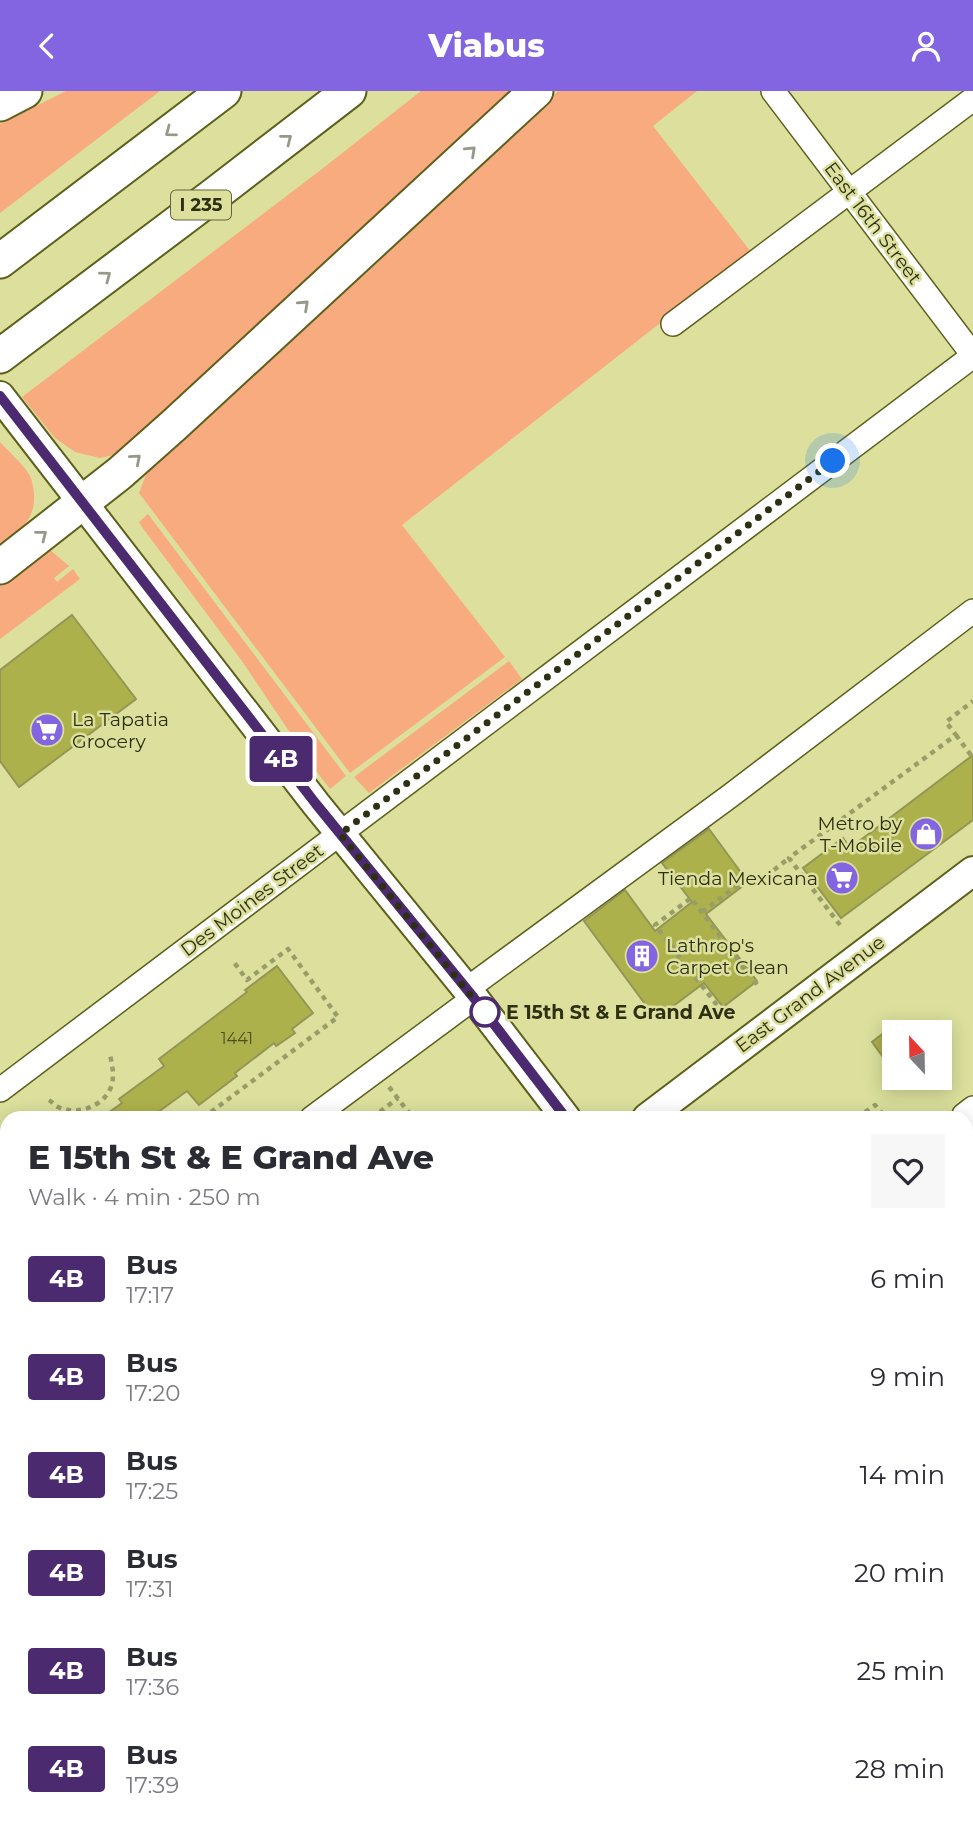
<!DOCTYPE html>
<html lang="en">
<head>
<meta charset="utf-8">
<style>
  body { margin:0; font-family:Montserrat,sans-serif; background:#f7f7f7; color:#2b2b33; height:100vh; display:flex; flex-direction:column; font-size:26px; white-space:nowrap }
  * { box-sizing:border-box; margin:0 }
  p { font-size:23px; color:#7c7c81 }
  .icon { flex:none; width:38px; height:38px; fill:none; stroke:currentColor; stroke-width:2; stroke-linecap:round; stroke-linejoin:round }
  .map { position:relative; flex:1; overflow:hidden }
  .details { position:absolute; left:0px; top:1020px; width:973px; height:723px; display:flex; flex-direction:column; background:#fff; border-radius:21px 21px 0 0; box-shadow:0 4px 18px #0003 }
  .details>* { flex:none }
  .badge { padding:0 14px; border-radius:5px; font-size:24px; line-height:46px }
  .needle { width:46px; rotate:338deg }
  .fabs { position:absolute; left:882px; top:929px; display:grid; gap:14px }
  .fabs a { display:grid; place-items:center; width:70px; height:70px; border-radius:0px; background:#fff; box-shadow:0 4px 18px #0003; font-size:35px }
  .you { position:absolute; width:35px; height:35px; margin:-18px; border:5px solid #fff; border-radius:50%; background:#1a73e8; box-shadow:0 0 0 10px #1a73e833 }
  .map>.badge { position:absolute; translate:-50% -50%; box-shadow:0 0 0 4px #fff }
  .round { display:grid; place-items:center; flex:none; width:74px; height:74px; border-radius:0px; background:#f7f7f7 }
  .headline { display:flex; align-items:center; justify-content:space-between; height:119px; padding:0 28px }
  h1 { font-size:33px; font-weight:800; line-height:52px }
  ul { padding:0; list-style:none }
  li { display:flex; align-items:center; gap:21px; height:98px; padding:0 28px }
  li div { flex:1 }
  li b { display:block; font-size:26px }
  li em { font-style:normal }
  li .badge { min-width:77px; font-weight:700; text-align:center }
  header { display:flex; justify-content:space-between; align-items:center; height:91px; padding:0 28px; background:#8365e1; color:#fff; font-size:32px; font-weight:800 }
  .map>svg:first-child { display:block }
  .green { fill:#f7ab7f }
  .building { fill:#adb14c; stroke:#939655; stroke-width:2 }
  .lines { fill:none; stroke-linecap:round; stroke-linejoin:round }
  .minor-casing { stroke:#5d5f1c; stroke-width:26 }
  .major-casing { stroke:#5d5f1c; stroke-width:32 }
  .highway-casing { stroke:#5d5f1c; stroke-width:37 }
  .path { stroke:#999d68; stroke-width:4.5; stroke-dasharray:5 5; stroke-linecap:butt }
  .minor { stroke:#fff; stroke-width:23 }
  .major { stroke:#fff; stroke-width:28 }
  .highway { stroke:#fff; stroke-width:33 }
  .oneway { stroke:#96988a }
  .line-casing { stroke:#fff; stroke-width:16 }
  .line { stroke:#4c2a6f; stroke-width:10 }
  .walk { stroke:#2e3014; stroke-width:7; stroke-dasharray:0 12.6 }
  .stop-dot { fill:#fff; stroke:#4c2a6f; stroke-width:3.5 }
  .labels { text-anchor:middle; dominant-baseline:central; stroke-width:5; stroke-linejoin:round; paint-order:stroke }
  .number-label { font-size:16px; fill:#4e5022 }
  .shield { fill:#dce09c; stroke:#62653d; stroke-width:2 }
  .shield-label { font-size:18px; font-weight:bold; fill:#2e3014 }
  .street-label { font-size:19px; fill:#2e3014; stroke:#dce09c }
  .poi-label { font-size:19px; fill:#2e3014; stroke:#dce09c; text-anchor:start }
  .stop-label { font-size:19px; font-weight:bold; fill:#2e3014; stroke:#dce09c; text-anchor:start }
</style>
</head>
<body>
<header><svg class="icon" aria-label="back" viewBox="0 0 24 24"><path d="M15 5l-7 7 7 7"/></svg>Viabus<svg class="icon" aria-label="person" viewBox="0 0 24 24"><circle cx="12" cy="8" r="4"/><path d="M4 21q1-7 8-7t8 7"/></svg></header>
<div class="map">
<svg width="973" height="1742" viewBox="0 0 973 1742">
  <rect width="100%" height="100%" fill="#dce09c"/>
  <!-- green -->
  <g class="green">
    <path d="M66,0H160L0,122V33Z"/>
    <path d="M421,0H514L362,142L118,363L100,367L75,361L55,347L22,306L322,78Z"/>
    <path d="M558,0H697L653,35L751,161L402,434L505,566L350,682L139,402L147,381L163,364L472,81Z"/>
    <path d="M0,351C8,360 26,376 30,385C32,388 32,392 33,396C39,426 21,439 0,456Z"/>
    <path d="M148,423L346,685L330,698L313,676L242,570L142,436L139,431Z"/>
    <path d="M49,458L69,475L54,487L57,491L73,478L80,488L0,548V495Z"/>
    <path d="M509,570L522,588L369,702L354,686Z"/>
    <path d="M0,1627L7,1636V1736H82L86,1742H0Z"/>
    <path d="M148,1736H300L292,1742H153Z"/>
  </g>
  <!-- building -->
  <g class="building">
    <path d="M72,524L136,608L19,696L0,670V579Z"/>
    <path d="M973,664V729L841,827L803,777L843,747L850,757Z"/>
    <path d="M709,738L748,791L706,823L757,890L723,916L704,892L656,928L584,830L625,799L655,840L692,811L662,772Z"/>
    <path d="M277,875L313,922L292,938L295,942L276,955L274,952L235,982L237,985L199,1014L187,1000L150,1027H101L122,1012L119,1008L164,975L159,968L247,901L245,899Z"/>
    <path d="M894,934V981L872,951Z"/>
  </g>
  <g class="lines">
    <defs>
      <g id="minor">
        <path d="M773,0L973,264"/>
        <path d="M673,233L973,8"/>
        <path d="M467,898L730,705L973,520"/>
        <path d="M0,999L973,265"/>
        <path d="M973,1017L964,1024L973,1036"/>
        <path d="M312,1027L474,907"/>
        <path d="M966,1254L973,1249"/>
        <path d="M0,1259L7,1253"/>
        <path d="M318,1742L326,1736"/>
        <path d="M702,1742L709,1736"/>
      </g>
      <g id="major">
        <path d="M0,305L316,713L474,907L566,1027"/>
        <path d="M647,1027L973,780"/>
        <path d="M0,1516L7,1511"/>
        <path d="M966,1556L973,1565"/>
        <path d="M0,1594L7,1603"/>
        <path d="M108,1736L112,1742"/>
      </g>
      <g id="highway">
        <path d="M0,13L25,0"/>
        <path d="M0,170L224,0"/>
        <path d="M0,265L214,104L349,0"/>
        <path d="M0,476L120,382L173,335L536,0"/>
      </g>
    </defs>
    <!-- minor casing -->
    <use href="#minor" class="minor-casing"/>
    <!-- major casing -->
    <use href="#major" class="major-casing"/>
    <!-- highway casing -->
    <use href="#highway" class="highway-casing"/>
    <!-- path -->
    <g class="path">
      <path d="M956,644L973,667"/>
      <path d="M774,779L789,767"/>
      <path d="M702,821L750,785"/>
      <path d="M840,834L789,767L956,644L946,631L973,610"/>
      <path d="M723,922L655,834L691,807L759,896"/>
      <path d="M389,996L413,1027"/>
      <path d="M49,1009C52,1011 54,1014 58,1016C75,1025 104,1016 111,996C115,985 112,974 110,963"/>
      <path d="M203,1027L338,926L288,858L247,889L233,870"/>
      <path d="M372,1027L398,1007"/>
      <path d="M857,1027L875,1014L886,1027"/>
      <path d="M0,1367L7,1376"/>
      <path d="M0,1419L7,1414"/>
      <path d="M0,1643L7,1652"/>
      <path d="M0,1681L7,1668"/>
      <path d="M70,1736L74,1742"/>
      <path d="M50,1742L51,1739"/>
      <path d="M203,1742L204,1736"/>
    </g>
    <!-- minor -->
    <use href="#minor" class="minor"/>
    <!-- major -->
    <use href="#major" class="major"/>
    <!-- highway -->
    <use href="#highway" class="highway"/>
  </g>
  <!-- one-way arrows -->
  <defs><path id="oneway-chevron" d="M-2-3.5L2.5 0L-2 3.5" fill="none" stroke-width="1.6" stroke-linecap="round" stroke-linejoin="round" transform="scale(1.75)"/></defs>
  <g class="oneway">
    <use href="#oneway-chevron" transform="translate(170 41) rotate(143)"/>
    <use href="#oneway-chevron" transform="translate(287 48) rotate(-38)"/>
    <use href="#oneway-chevron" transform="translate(471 60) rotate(-43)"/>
    <use href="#oneway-chevron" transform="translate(106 185) rotate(-37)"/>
    <use href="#oneway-chevron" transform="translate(304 214) rotate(-43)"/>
    <use href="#oneway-chevron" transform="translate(136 368) rotate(-41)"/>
    <use href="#oneway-chevron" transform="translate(42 444) rotate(-38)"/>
  </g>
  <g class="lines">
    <defs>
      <path id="line" d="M0,305L316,713L474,907L566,1027"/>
    </defs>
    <!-- line casing -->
    <use href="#line" class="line-casing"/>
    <!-- line -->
    <use href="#line" class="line"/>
    <!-- walk -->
    <path class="walk" d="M485,921L489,927L340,743L833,370"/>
  </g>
  <!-- icons -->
  <defs>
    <symbol id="supermarket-disc" viewBox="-11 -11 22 22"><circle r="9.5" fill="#8365e1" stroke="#dce09c"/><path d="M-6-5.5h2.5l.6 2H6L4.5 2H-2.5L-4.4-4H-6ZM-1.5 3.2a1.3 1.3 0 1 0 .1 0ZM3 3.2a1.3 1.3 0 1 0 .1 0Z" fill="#fff"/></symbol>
    <symbol id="shop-disc" viewBox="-11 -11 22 22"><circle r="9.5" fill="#8365e1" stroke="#dce09c"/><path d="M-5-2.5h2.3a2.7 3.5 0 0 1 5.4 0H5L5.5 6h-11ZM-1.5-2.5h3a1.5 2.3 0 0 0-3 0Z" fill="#fff"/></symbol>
    <symbol id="building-disc" viewBox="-11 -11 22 22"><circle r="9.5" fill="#8365e1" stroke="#dce09c"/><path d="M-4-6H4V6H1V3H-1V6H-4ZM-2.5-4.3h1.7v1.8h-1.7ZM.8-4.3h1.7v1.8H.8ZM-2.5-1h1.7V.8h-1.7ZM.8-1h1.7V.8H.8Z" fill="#fff"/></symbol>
  </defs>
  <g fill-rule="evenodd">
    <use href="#supermarket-disc" x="28" y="620" width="38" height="38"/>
    <use href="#shop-disc" x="907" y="724" width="38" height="38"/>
    <use href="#supermarket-disc" x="823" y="768" width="38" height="38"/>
    <use href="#building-disc" x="623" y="846" width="38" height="38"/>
  </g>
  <!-- markers -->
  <circle class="stop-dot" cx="485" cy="921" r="14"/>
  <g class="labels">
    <!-- number labels -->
    <g class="number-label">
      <text x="237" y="947">1441</text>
    </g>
    <!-- shield labels -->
    <rect class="shield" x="171" y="99.5" width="60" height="29" rx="5"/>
    <g class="shield-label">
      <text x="201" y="114">I 235</text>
    </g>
    <!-- street labels -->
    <g class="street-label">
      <text transform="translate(873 132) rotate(53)">East 16th Street</text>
      <text transform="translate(252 809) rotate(-37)">Des Moines Street</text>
      <text transform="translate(810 903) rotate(-37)">East Grand Avenue</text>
    </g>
    <!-- poi labels -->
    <g class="poi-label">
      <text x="72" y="628">La Tapatia<tspan x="72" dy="22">Grocery</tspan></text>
      <text x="902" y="732" text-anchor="end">Metro by<tspan x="902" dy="22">T-Mobile</tspan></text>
      <text x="818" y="787" text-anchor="end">Tienda Mexicana</text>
      <text x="666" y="854">Lathrop's<tspan x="666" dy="22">Carpet Clean</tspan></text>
    </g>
    <!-- stop labels -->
    <g class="stop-label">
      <text x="506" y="921">E 15th St &amp; E Grand Ave</text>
    </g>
  </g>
</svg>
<div class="fabs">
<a><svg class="needle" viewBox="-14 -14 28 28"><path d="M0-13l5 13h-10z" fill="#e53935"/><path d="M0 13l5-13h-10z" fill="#7c7c81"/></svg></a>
</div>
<div class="you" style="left:833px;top:370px"></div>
<b class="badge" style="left:281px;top:668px;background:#4c2a6f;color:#fff">4B</b>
<section class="details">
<div class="headline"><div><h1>E 15th St &amp; E Grand Ave</h1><p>Walk · 4 min · 250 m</p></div><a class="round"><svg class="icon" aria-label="heart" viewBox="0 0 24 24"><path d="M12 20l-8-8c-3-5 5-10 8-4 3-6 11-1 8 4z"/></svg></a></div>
<ul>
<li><span class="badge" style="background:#4c2a6f;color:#fff">4B</span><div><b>Bus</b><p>17:17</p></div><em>6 min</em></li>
<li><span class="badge" style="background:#4c2a6f;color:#fff">4B</span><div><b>Bus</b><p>17:20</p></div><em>9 min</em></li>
<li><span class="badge" style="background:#4c2a6f;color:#fff">4B</span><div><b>Bus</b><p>17:25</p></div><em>14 min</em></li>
<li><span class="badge" style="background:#4c2a6f;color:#fff">4B</span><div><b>Bus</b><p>17:31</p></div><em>20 min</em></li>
<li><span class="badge" style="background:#4c2a6f;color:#fff">4B</span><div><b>Bus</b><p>17:36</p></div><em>25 min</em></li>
<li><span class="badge" style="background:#4c2a6f;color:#fff">4B</span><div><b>Bus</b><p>17:39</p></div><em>28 min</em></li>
</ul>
</section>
</div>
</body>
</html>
